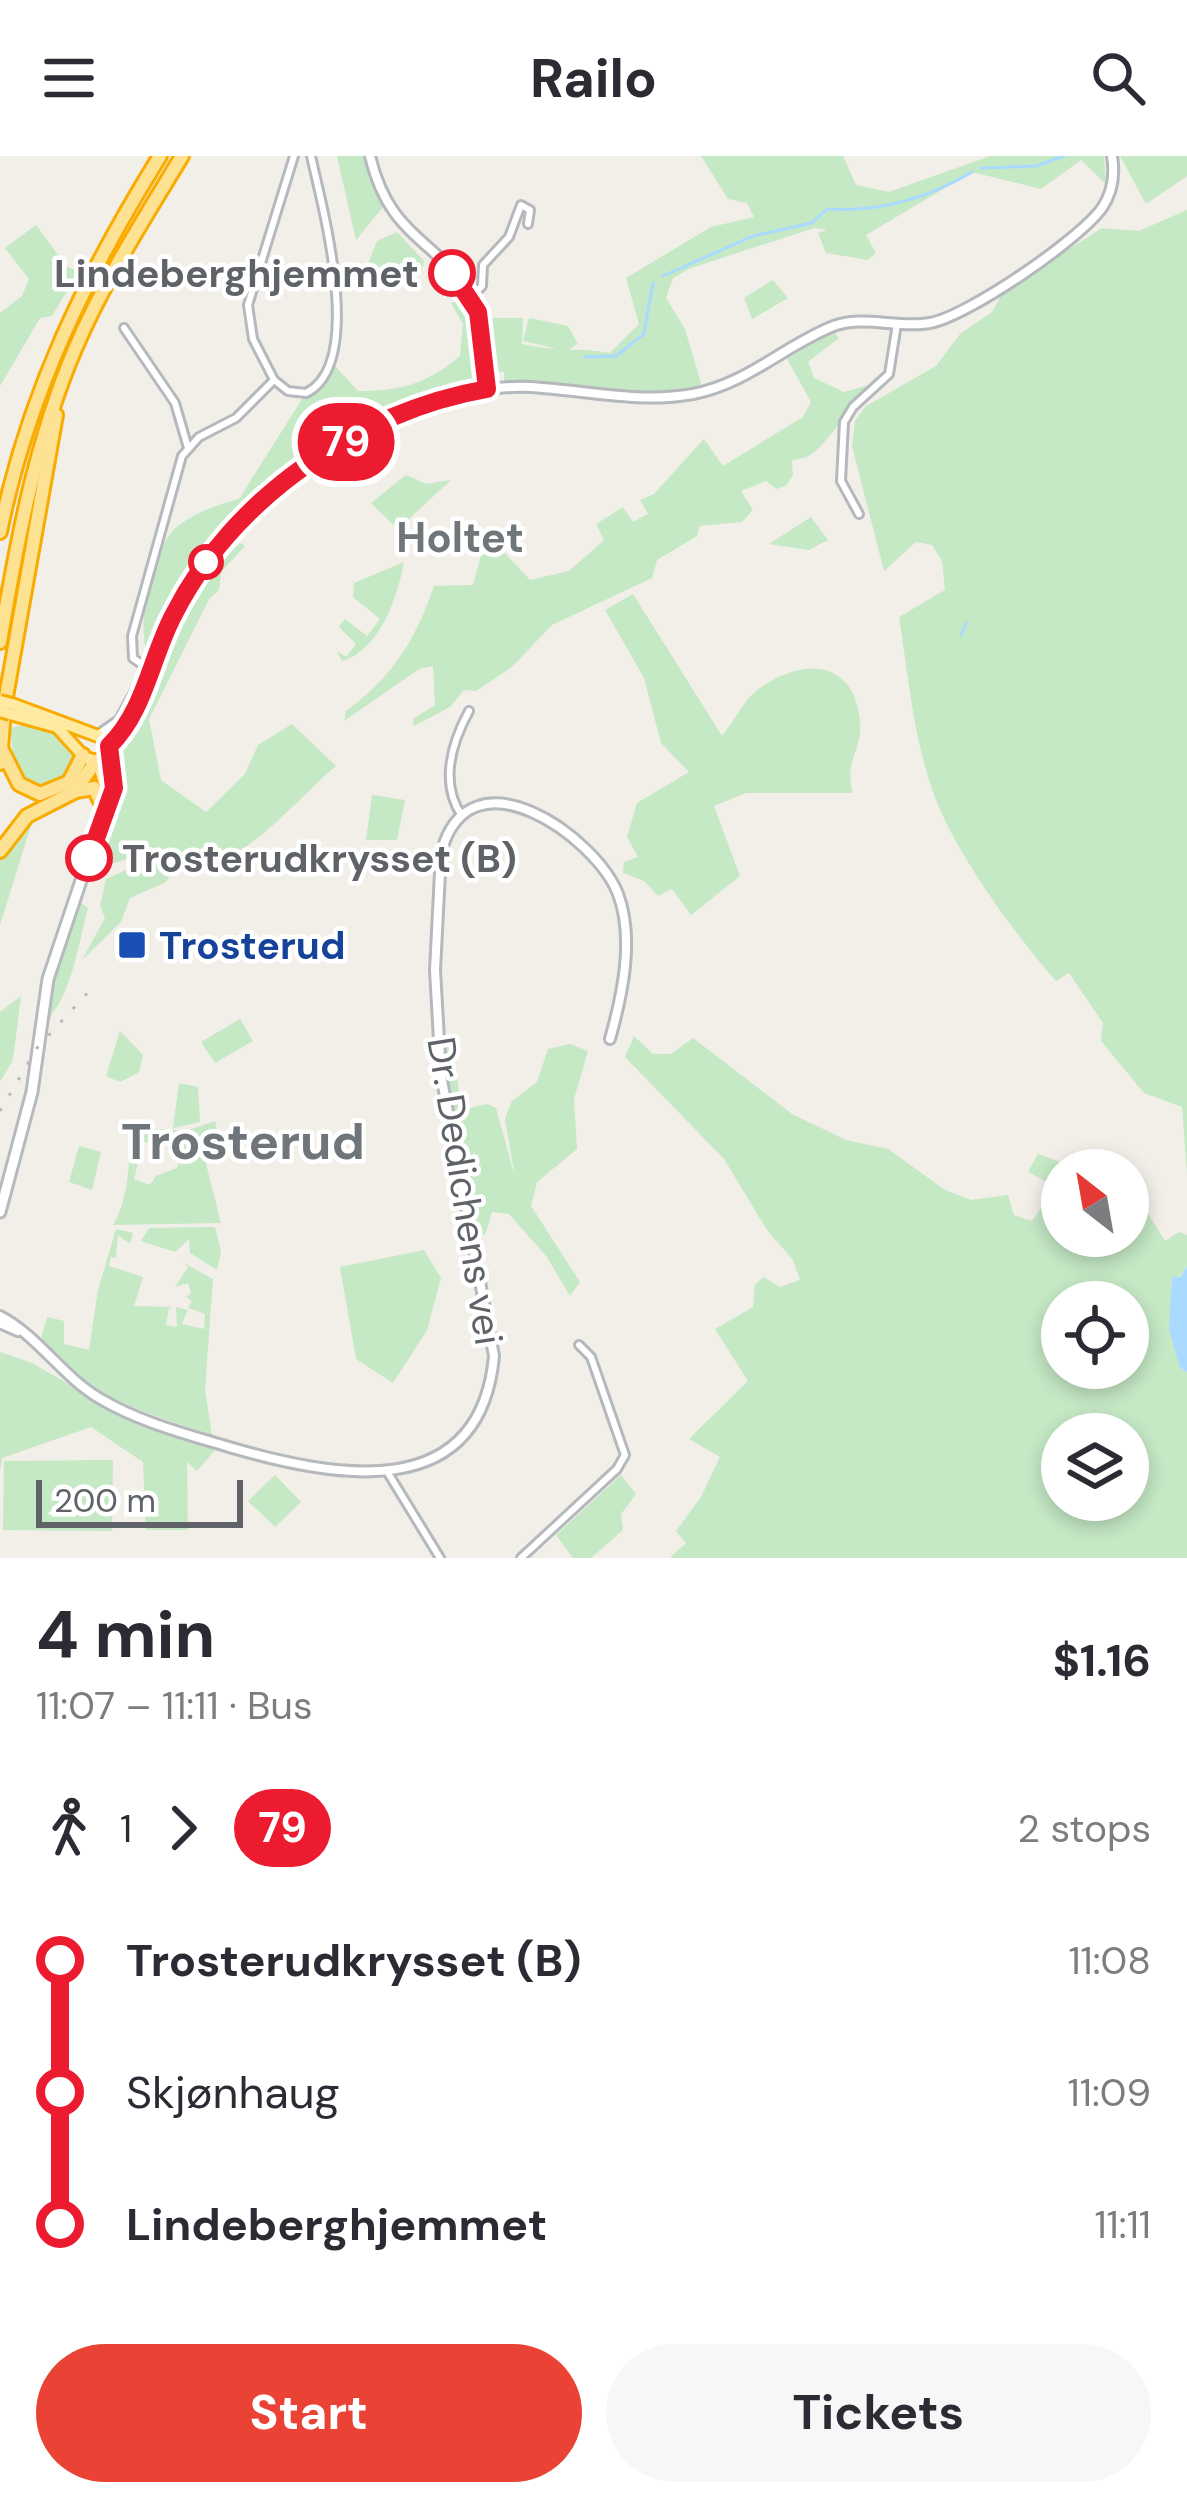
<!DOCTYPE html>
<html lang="en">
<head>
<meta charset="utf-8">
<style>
  body { margin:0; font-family:"DM Sans",sans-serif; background:#f7f7f7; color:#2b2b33; height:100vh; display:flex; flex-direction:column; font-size:45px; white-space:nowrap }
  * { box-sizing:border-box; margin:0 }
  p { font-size:39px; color:#7c7c81 }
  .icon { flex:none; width:66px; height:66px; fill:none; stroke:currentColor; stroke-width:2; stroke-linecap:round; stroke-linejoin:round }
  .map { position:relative; height:1402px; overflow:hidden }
  .drawer { display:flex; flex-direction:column; background:#fff; flex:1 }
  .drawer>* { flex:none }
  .badge { padding:0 24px; border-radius:39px; font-size:42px; line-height:78px }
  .needle { width:78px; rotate:329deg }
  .fabs { position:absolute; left:1041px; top:993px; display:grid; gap:24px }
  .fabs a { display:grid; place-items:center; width:108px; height:108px; border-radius:50%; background:#fff; box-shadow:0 6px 18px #0003; font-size:60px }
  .scale { position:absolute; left:36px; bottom:30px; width:207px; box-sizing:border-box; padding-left:12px; border:6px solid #5f6368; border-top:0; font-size:33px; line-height:42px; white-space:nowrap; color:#5f6368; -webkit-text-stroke:9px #fff; paint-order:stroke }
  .map>.badge { position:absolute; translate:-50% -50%; box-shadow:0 0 0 6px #fff }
  .legs { display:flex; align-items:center; gap:18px; height:132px; padding:0 36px; font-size:39px }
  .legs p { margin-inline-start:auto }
  .head { display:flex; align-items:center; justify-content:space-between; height:204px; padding:0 36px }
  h1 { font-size:66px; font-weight:700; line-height:90px }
  .action { display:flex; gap:24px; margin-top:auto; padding:24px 36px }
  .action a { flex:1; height:138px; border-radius:72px; background:#ea4335; color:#fff; font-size:48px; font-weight:700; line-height:138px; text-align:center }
  .action a+a { background:#f7f7f7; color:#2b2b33 }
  ul { padding:0 36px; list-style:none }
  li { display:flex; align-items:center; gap:42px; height:132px; font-size:45px }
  li i { display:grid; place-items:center; width:18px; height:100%; margin:0 15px; background:currentColor }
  li i::after { content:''; width:30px; height:30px; margin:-15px; border:9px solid; border-radius:50%; background:#fff }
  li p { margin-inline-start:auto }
  li:first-child i { background:linear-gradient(#0000 50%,currentColor 0) }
  li:last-child i { background:linear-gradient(currentColor 50%,#0000 0) }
  header { display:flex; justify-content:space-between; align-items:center; height:156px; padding:0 36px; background:#fff; font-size:54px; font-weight:700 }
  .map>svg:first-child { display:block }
  .green { fill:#c5e8c5; fill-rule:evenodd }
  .water { fill:#aadaff }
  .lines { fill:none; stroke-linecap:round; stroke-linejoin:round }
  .stream { stroke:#aadaff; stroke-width:3 }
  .minor-casing { stroke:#b5b8bc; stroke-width:12 }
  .tertiary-casing { stroke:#b5b8bc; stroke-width:14 }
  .secondary-casing { stroke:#b6babf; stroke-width:15 }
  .trunk-casing { stroke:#f9ab00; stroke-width:16 }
  .motorway-casing { stroke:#f9ab00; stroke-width:18 }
  .minor { stroke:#fff; stroke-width:6 }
  .tertiary { stroke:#fff; stroke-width:8 }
  .secondary { stroke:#fff; stroke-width:9 }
  .trunk { stroke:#feeaa1; stroke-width:10 }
  .motorway { stroke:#fde293; stroke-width:12 }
  .rail { stroke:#b6b7b8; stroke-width:3; stroke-dasharray:3 15; stroke-linecap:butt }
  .trunk-bridge-casing { stroke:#f9ab00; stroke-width:16; stroke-linecap:butt }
  .trunk-bridge { stroke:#feeaa1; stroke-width:10 }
  .line-1-casing { stroke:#fff; stroke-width:27 }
  .line-1 { stroke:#ed1b2f; stroke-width:18 }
  .stop-1-dot { fill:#fff; stroke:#ed1b2f; stroke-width:6 }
  .transit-dot { fill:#1a4fb4; stroke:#fff; stroke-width:4.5 }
  .labels { text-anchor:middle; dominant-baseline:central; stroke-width:9; stroke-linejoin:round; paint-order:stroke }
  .stop-label { font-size:39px; font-weight:bold; fill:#5f6368; stroke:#fff; text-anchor:end }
  .transit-label { font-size:39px; font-weight:bold; fill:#164399; stroke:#fff; text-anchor:start }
  .street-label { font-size:39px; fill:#5f6368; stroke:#fff }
  .neighbourhood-label { font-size:42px; font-weight:bold; fill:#70757a; stroke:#fff }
  .district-label { font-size:51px; font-weight:bold; fill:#70757a; stroke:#fff }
</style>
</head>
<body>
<header><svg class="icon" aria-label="menu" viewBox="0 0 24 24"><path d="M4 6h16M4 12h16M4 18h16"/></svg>Railo<svg class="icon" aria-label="search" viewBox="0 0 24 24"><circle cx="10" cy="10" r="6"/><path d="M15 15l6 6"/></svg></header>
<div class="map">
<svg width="1187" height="1402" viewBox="0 0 1187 1402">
  <rect width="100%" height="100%" fill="#f1efe8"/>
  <!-- green -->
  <g class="green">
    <path d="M337,0H365L383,51L356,84Z"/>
    <path d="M701,0H843L856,29L889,36L990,0H1104L1106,28L1081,4L1041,33L972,16L866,79L876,97L868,104L826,97L818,77L827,74L814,72L691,112L673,122L666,142L685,173L702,231L659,238L504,225V216L495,215L485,157L492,162H523L522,188C557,196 578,191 610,197L639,168L626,122L711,71L754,61L747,47L728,43Z"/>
    <path d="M1120,0H1187V20L1146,48Z"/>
    <path d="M1187,54V1017L1182,951L1144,937L1101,885L1103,867L1069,817L1056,825C1014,777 952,693 932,633C913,578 908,518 899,461L945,434L942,405L932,389L916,386L884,415L852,290L855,265L866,250L936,210L960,178L992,156L1003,136L1102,72L1139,75Z"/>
    <path d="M36,69L67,111L79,115L52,160L40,162L0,230V157L22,140L29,123L5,92Z"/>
    <path d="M397,76L424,105L421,118L376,131L367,110L377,85Z"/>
    <path d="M773,124L788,142L752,163L744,142Z"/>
    <path d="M466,142L482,203L478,223L334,281L247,346L196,401L147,496C136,467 152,390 178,370C196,356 217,349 239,343L309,232L321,226L334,209L358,235C402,235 426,228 460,200L463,168L451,147Z"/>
    <path d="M529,162L568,170L578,188L566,195L523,185Z"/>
    <path d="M833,175L839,182L808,206L814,222L844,236L876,227C853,245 827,289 810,299C804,303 798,302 792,305L793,319L786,330L776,333L766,325L741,335L753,354L742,366L700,370L697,380L657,404L652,422L552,469L512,511L476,535L464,534L450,551L414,570L413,563L435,549L433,510L419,513L344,565L346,555C392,522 416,483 434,430L473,429L487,378L530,424L569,415L604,384L596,368L623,351L633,366L648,358L640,344L654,338L704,283L723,310L803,261L811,246L787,203Z"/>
    <path d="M406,319L426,328L451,324L398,373L371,347Z"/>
    <path d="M811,361L828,384L809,394L769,388Z"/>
    <path d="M241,387L245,390L221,416L219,434L209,443L149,563L161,624L206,656L245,618L258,589L292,568L336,610C291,647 246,712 184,712L175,694L165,698L174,714L166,726L130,742L121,766L82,804L105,762L100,750L106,723L128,713L150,714L164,700L144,698L101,711L99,694L118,627V589L139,559L154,509L197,430L220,401Z"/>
    <path d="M404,406C397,442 380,494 342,505L337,495L346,501L356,488L339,471L345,463L367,480L380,463L353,441L354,427Z"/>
    <path d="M633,438L722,580C733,567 743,545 756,535C800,501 854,501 860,565C863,596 843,604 853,637H746L714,650L740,720L691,759L672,733L658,740L644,725L623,717L624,706L638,701L627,681L637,647L689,616L661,587L644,522L605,454Z"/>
    <path d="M29,568C51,576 71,581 74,607L58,628L40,634L15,614L10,572Z"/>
    <path d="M372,639L405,644L397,684H366Z"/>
    <path d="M33,663L0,769V704Z"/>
    <path d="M81,747L88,752C78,790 72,838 45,867L53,823Z"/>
    <path d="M21,840L13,904L0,926V856Z"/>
    <path d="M240,863L253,885L215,907L201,886Z"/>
    <path d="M120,875L143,899L139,916L120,926L106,920Z"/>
    <path d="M634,880L653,898H671L693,882L792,958L846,984L888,993L945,1034L971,1044L1008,1039L1014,1059L1032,1065L1047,1044L1062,1052V1080H1128V1041L1149,1059L1165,1085L1179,1076L1187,1079V1110L1179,1121H1172C1167,1154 1183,1186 1180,1212L1187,1216V1402H670L686,1387L676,1375L701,1341L720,1301L689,1283L748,1225L715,1173L753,1151L755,1129L763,1121L780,1131L800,1124L793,1104L767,1074L724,1003L625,901ZM1062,1146H1128V1212H1062ZM1062,1278H1128V1344H1062Z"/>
    <path d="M444,884L453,888L461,954L487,948L496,952L515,1021L505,963L512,945L537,926L548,893L570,888L588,895L574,943L577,993L537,1026L531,1050L580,1126L570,1140L547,1101L509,1058L492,1056L485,1079H475L450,974Z"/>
    <path d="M179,927L198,931L200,966L173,972Z"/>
    <path d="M215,965L220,986L207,994L205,1004L221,1067L113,1069C133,1035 125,1001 136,972L177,974L183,982L179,990L143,986L134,1023L150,1029L156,1020L177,1012L189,974Z"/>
    <path d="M79,990L101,996L92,1034L69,1026Z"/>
    <path d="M1038,998L1063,1007L1076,1000L1098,1014H1062L1060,1033L1028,1016Z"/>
    <path d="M215,1071L221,1096L217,1114L190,1097L189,1083L175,1096L141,1085L149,1072Z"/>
    <path d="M116,1073L133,1077L130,1088L118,1079L116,1102L111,1101L109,1110L143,1121L134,1150L174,1151L169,1152L166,1169L177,1171L176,1151L188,1154L182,1168L204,1173L205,1158L188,1152L192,1145L186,1141L191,1137L188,1127L175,1131L188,1111L182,1106L213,1123L205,1233L212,1279C148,1258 85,1240 40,1186L47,1161L64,1165V1188L89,1194L98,1134Z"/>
    <path d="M424,1094L441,1122L427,1174L393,1227L356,1203L340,1111Z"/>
    <path d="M0,1196L32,1207L136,1267L215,1294L197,1315L187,1306L188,1374H146L143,1306L91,1271L2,1302L0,1315Z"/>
    <path d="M113,1304L112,1375L3,1374L4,1305Z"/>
    <path d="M275,1319L301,1346L275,1371L248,1345Z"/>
    <path d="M621,1319L636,1338L621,1358L623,1374L591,1402H573L556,1379Z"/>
  </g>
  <!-- water -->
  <path class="water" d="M1187,1110V1216L1180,1212L1169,1173L1172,1121H1180Z"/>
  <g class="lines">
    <!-- stream -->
    <g class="stream">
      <path d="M981,12L1036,10L1064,0"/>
      <path d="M663,120L753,80L812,67L827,53C878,56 927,43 972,16"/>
      <path d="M585,201L616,200L644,178L653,127"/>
      <path d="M961,479L966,467"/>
    </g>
    <defs>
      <g id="minor">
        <path d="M471,141L482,130L483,109L509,81L521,49L530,54L528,68"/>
        <path d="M124,172L175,247L188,292"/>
        <path d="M274,224L288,235L306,237C366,208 322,50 311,0"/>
        <path d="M859,358L841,325L844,266L853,251L889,218L897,168"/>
        <path d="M148,513L133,502L132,480L182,300L199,281L236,262L274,224L253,183L248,149L294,0"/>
        <path d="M462,660C440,628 451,588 469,555"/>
        <path d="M388,1317L440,1402"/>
        <path d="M521,1402L617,1313L625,1299L591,1201L579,1189"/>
      </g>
      <g id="tertiary">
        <path d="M370,0C390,84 438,83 472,141C487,169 486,202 487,233"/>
        <path d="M100,578L120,564L146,517"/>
        <path d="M109,590C141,559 146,516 164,477C198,403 255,339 325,297C388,261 456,228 530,231C585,234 638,248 693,238C746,228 783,191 831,171C862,158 897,173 930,167C968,160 1079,84 1102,52C1113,36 1115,18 1112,0"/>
        <path d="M0,1160C37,1179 63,1221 99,1242C139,1266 186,1278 229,1291C332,1321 480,1351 494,1200L441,919L435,814L441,697C469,590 596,681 618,738C635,783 622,840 610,883"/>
        <path d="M0,1167L18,1175"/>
      </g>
      <path id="secondary" d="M0,1056L32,936L48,823L103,659"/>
      <g id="trunk">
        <path d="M12,548L106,583L114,624L105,655"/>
        <path d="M10,558L57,571L85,602L98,605L107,639"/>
      </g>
      <g id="motorway">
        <path d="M0,376C28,238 86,119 160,0"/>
        <path d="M0,486C17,385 35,287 75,193C104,125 144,63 182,0"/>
        <path d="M2,594L19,628L40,638L69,626L83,599"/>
        <path d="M0,607L4,552L56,259"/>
        <path d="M75,635L94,632L105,655"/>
        <path d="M0,695L27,660L74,636L96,605"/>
      </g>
    </defs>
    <!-- minor casing -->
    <use href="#minor" class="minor-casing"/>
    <!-- tertiary casing -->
    <use href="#tertiary" class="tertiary-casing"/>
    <!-- secondary casing -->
    <use href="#secondary" class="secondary-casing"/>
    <!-- trunk casing -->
    <use href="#trunk" class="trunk-casing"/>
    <!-- motorway casing -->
    <use href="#motorway" class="motorway-casing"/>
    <!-- minor -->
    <use href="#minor" class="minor"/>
    <!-- tertiary -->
    <use href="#tertiary" class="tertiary"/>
    <!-- secondary -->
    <use href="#secondary" class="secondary"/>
    <!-- trunk -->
    <use href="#trunk" class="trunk"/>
    <!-- motorway -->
    <use href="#motorway" class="motorway"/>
    <!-- rail -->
    <path class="rail" d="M0,955L37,892L93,831"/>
    <defs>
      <g id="trunk-bridge">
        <path d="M0,545L12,548"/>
        <path d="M0,555L10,558"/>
      </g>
    </defs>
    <!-- trunk-bridge casing -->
    <use href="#trunk-bridge" class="trunk-bridge-casing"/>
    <!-- trunk-bridge -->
    <use href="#trunk-bridge" class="trunk-bridge"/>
  </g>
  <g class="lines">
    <defs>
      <path id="line-1" d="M89,702L114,632L109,590C145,555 151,501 174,458C233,342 359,255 487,233L478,156L452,117"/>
    </defs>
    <!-- line-1 casing -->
    <use href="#line-1" class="line-1-casing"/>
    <!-- line-1 -->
    <use href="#line-1" class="line-1"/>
  </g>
  <!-- markers -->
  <g class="stop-1-dot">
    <circle cx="452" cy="117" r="21"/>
    <circle cx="206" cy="406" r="15"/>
    <circle cx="89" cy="702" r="21"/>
  </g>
  <rect class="transit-dot" x="117" y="774" width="30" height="30" rx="6"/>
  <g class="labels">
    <!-- stop labels -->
    <g class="stop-label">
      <text x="419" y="117">Lindeberghjemmet</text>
      <text x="122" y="702" text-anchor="start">Trosterudkrysset (B)</text>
    </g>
    <!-- transit labels -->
    <g class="transit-label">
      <text x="159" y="789">Trosterud</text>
    </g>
    <!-- street labels -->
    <g class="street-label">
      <text transform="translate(465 1035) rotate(81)">Dr. Dedichens vei</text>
    </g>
    <!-- neighbourhood labels -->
    <g class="neighbourhood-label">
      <text x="460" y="381">Holtet</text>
    </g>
    <!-- district labels -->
    <g class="district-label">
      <text x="243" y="985">Trosterud</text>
    </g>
  </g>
</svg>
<div class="fabs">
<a><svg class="needle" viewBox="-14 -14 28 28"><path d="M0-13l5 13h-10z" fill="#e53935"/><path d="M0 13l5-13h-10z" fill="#7c7c81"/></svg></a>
<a><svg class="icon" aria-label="locate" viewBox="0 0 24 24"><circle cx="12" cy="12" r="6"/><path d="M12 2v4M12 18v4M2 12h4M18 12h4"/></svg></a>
<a><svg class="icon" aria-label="layers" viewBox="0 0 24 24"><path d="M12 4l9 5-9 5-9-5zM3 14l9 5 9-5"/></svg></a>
</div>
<div class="scale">200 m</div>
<b class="badge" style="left:346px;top:286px;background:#ed1b2f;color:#fff">79</b>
</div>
<section class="drawer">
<div class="head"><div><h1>4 min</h1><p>11:07 – 11:11 · Bus</p></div><b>$1.16</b></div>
<div class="legs"><svg class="icon" aria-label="walk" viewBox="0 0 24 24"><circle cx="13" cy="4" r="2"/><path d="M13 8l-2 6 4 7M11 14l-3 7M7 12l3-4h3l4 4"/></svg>1<svg class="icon" aria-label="forward" viewBox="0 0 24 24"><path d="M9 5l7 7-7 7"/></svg><b class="badge" style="background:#ed1b2f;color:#fff">79</b><p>2 stops</p></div>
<ul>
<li><i style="color:#ed1b2f"></i><b>Trosterudkrysset (B)</b><p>11:08</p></li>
<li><i style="color:#ed1b2f"></i><span>Skjønhaug</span><p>11:09</p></li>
<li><i style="color:#ed1b2f"></i><b>Lindeberghjemmet</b><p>11:11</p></li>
</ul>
<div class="action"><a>Start</a><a>Tickets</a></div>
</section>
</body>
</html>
